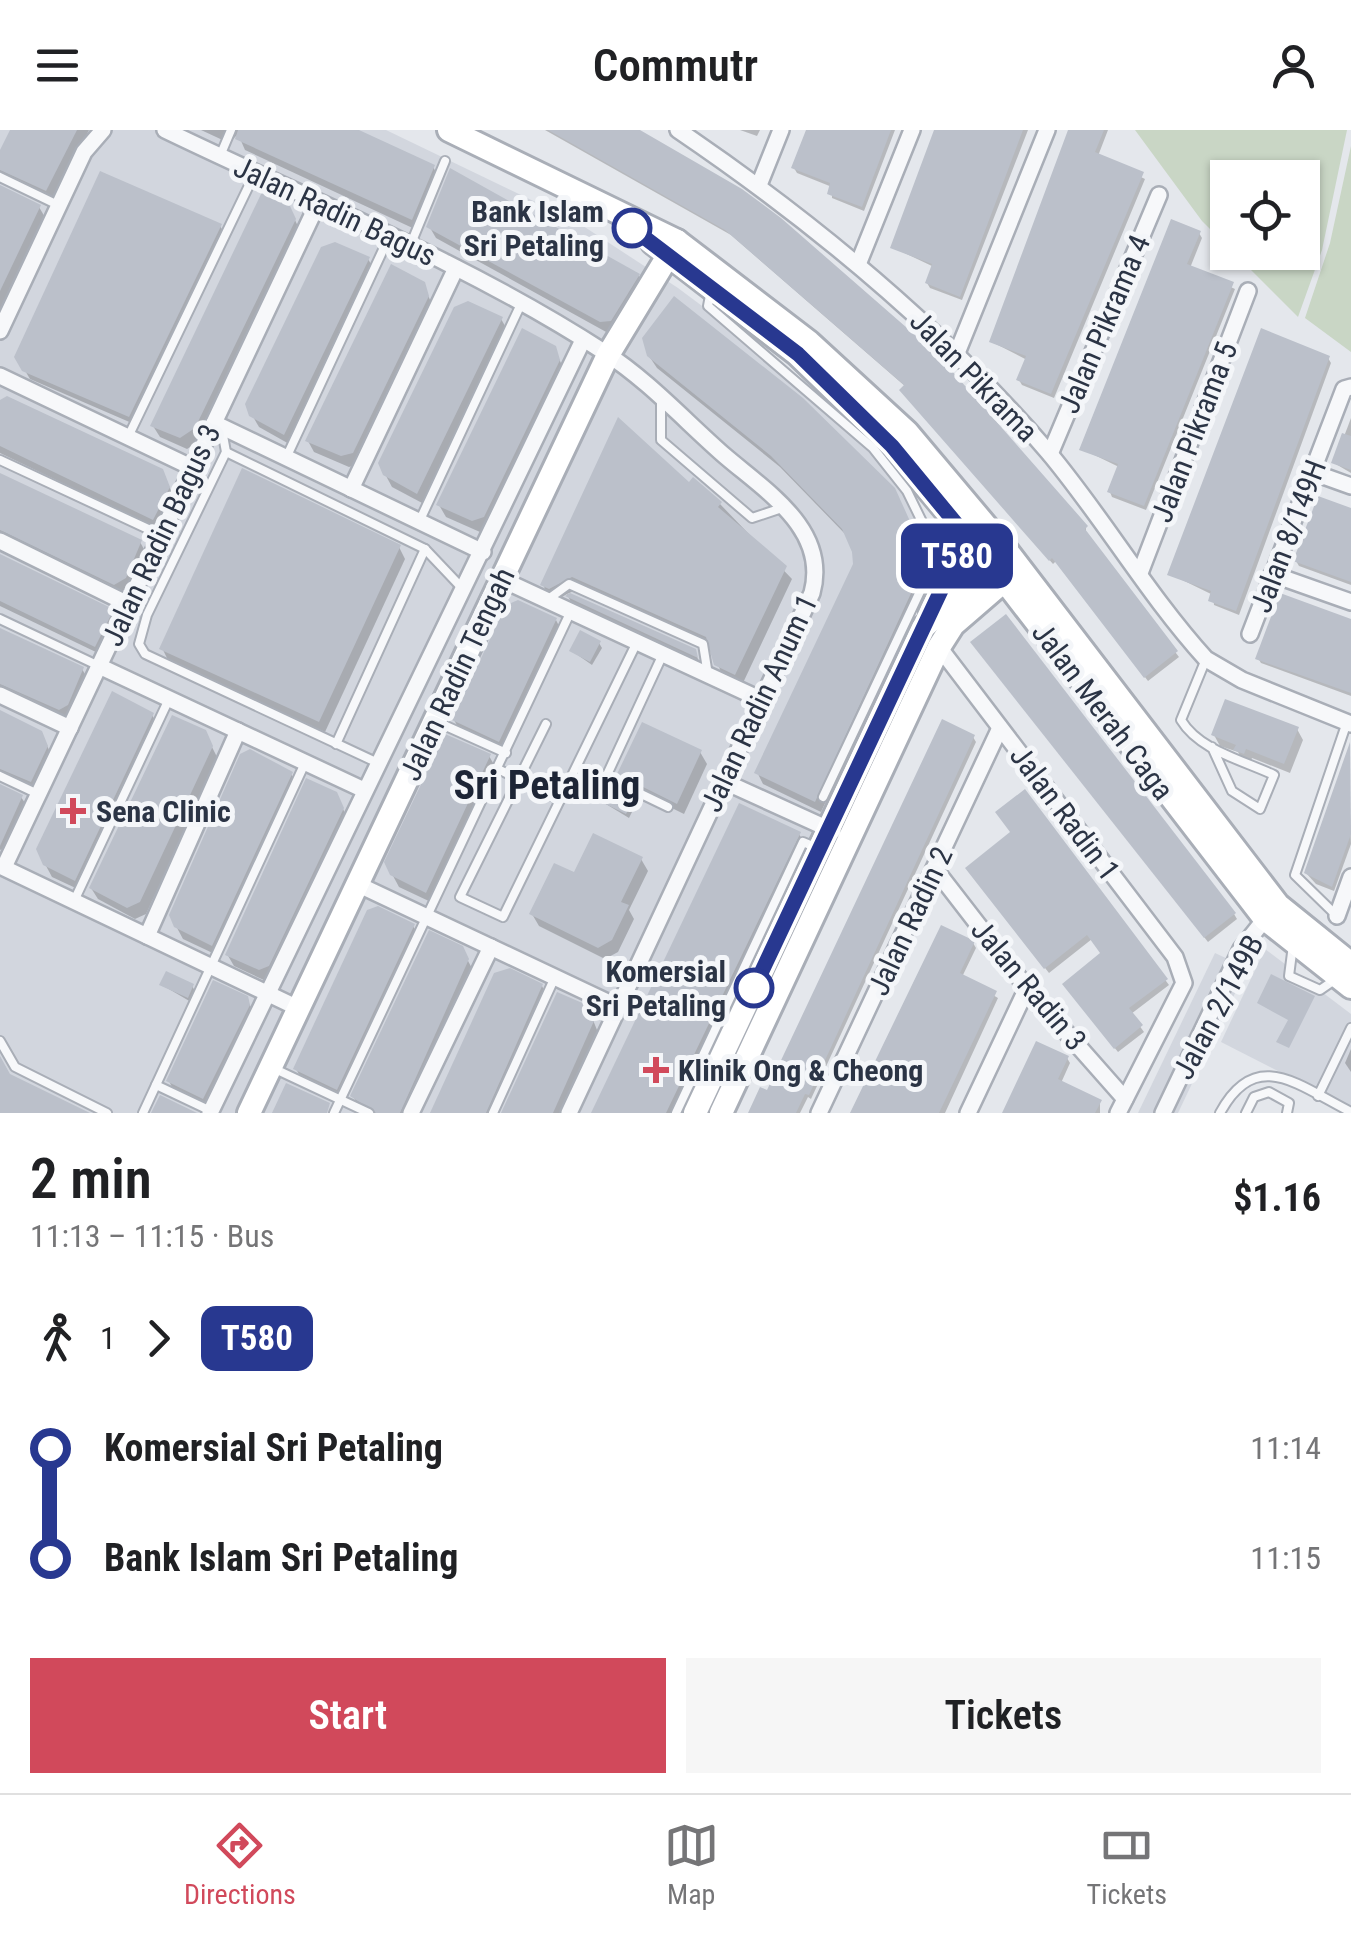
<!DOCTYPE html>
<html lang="en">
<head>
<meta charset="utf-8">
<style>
  body { margin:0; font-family:"Roboto Condensed",sans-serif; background:#f6f6f6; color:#202124; height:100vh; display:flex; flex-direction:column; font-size:38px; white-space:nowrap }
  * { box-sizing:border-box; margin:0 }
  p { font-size:32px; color:#757577 }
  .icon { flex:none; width:55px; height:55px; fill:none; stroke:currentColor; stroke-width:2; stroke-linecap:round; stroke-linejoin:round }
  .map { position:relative; height:983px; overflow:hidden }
  .panel { display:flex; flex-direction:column; background:#fff; flex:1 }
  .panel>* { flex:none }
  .badge { padding:0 20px; border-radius:15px; font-size:35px; line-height:65px }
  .controls { position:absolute; left:1210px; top:30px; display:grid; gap:20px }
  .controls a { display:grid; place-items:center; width:110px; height:110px; border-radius:0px; background:#fff; box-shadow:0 2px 8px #0004; font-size:50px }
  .map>.badge { position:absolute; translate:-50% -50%; box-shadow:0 0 0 5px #fff }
  .legs { display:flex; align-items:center; gap:15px; height:110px; padding:0 30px; font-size:32px }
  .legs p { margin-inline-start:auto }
  .overview { display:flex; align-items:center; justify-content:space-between; height:170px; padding:0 30px }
  h1 { font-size:55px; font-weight:600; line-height:75px }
  .button { display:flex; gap:20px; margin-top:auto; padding:20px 30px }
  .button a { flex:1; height:115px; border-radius:0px; background:#d1495b; color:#fff; font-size:40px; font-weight:600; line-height:115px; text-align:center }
  .button a+a { background:#f6f6f6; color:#202124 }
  ul { padding:0 30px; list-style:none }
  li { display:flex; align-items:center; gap:35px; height:110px; font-size:38px }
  li i { display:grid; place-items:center; width:15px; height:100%; margin:0 12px; background:currentColor }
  li i::after { content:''; width:25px; height:25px; margin:-12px; border:8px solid; border-radius:50%; background:#fff }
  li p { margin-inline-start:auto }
  li:first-child i { background:linear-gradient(#0000 50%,currentColor 0) }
  li:last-child i { background:linear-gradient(currentColor 50%,#0000 0) }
  header { display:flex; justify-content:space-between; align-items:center; height:130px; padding:0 30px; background:#fff; font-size:45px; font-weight:600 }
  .menu { display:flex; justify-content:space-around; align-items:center; height:140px; border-top:2px solid #e0e0e0; background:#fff; font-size:28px; color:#757577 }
  .menu a { display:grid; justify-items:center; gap:5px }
  .menu .active { color:#d1495b }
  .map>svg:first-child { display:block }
  .built { fill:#d2d6de }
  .green { fill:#c9d6c5 }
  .shadow { fill:#0003 }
  .building { fill:#bbc0ca }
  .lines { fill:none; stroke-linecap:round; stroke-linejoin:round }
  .lane-casing { stroke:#a9aeb7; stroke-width:12 }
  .street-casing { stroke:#a9aeb7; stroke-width:20 }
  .secondary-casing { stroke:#a9aeb7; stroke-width:28 }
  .lane { stroke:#f7f8fa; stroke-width:8 }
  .street { stroke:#f7f8fa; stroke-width:15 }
  .secondary { stroke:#fff; stroke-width:22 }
  .line-1-casing { stroke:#fff; stroke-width:22 }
  .line-1 { stroke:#283890; stroke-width:15 }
  .stop-1-dot { fill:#fff; stroke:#283890; stroke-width:5 }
  .poi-dot { fill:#d1495b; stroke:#f4f6f9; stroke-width:4 }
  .labels { text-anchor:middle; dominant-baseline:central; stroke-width:10; stroke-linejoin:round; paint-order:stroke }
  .street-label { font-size:30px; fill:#2b3445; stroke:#f4f6f9 }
  .stop-label { font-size:30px; font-weight:bold; fill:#2b3445; stroke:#f4f6f9; text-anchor:end }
  .poi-label { font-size:30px; font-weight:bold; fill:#2b3445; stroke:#f4f6f9; text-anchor:start }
  .district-label { font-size:40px; font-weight:bold; fill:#1d2536; stroke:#f4f6f9 }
</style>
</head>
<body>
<header><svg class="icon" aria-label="menu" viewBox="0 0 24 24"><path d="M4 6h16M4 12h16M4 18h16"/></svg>Commutr<svg class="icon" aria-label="person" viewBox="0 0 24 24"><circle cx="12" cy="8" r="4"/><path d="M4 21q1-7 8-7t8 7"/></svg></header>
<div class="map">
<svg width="1351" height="983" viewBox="0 0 1351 983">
  <rect width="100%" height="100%" fill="#e4e7ec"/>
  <!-- built -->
  <g class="built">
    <path d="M0,0H386L577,92L678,158L793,244L907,356L930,394L936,419L923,468L678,983H0Z"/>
    <path d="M1265,819L1351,884V978L1221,912Z"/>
    <path d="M1215,823L1247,838L1178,983H1138Z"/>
  </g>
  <!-- green -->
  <g class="green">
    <path d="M1135,0H1347L1322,120L1298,187L1234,123L1302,122V48H1228L1227,116L1202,91Z"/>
    <path d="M1351,16V222L1305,188L1330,113Z"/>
  </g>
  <!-- shadow -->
  <g class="shadow">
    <path d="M14,0H89L53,71L11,51L0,54V30Z"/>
    <path d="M201,0H353L433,37L440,49L419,101L245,20L238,4L229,13Z"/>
    <path d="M545,0H635L1086,397V405L1179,527L1148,551L1056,431L1053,434L905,265L906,257L731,105Z"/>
    <path d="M740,0H760L757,6Z"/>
    <path d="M809,0H895L864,81L832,68V57L797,43L794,38Z"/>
    <path d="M940,0H1028L962,170L930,158L927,153L934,137L892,117Z"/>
    <path d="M1071,0H1108L1098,26L1145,49L1054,268L1022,255L1019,250L1027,230L992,212Z"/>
    <path d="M0,58L39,77L46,89L0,186Z"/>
    <path d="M295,90L301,103L201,310L187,319L160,307L153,296Z"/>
    <path d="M220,96L225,104L134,294L30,249L17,227Z"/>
    <path d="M429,96L638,145L645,157L617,202L608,203L436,108Z"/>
    <path d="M1199,103L1202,108L1190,138L1235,159L1146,380L1112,367L1110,362L1119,337L1082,319Z"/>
    <path d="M368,129L375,141L291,315L259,297L252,285Z"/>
    <path d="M423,154L434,179L359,334L349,337L314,322L308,311Z"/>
    <path d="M501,189L508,201L424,374L392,357L385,344Z"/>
    <path d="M554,218L566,244L490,399L480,402L446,387L439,375Z"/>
    <path d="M649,226L900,373L923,423L918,472L821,682L763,654L757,642L856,434L848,407L780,337L657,238Z"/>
    <path d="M1328,228L1331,233L1239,485L1214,475L1213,465L1170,444Z"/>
    <path d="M0,273L168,354L175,370L160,400L0,323Z"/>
    <path d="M1351,288V343L1334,333Z"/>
    <path d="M0,346L140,412L145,421L129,457L120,462L0,413Z"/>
    <path d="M689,355L720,374L792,449L742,555L723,547L711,517L580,458L567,464L694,521L702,537L574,478L567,464L557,470L549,466L543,455Z"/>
    <path d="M1351,380V455L1299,436L1296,431Z"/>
    <path d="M399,417L405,429L325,602L168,530L162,518Z"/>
    <path d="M0,426L108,479L115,493L100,524L0,476Z"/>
    <path d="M556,490L562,502L506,622L461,602L454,590Z"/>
    <path d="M1351,491V566L1261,533L1258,528Z"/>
    <path d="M0,500L82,539L89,551L66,591L0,560Z"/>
    <path d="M599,513L602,518L592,535L572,521Z"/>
    <path d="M976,517L1234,784L1237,789L1208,812Z"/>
    <path d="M0,583L46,613L52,627L36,660L9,647L0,651Z"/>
    <path d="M152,585L159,597L82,761L52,747L45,734Z"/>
    <path d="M1297,599L1303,610L1290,643L1252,628L1250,634L1243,631L1238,622L1220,616L1214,605Z"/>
    <path d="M973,607L976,612L811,969L808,967L800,983H751L761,960L768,964Z"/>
    <path d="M211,615L218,629L146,784L135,789L98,769L91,758Z"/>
    <path d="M700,622L707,634L684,684L627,656L620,644Z"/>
    <path d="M1348,625L1351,714L1334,761L1316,754L1306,743Z"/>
    <path d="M489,626L496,638L433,773L399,757L392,744Z"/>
    <path d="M291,644L298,656L219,826L183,809L176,796Z"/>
    <path d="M0,657L21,667L27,676L9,716L0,720Z"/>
    <path d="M1025,662L1169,855L1131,884L1144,902L1118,922L1068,860L1103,824L1092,809L1049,843L971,744L1013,704Z"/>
    <path d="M596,668L632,671L635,676L629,688Z"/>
    <path d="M740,676L799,704L806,716L679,983H592Z"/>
    <path d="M342,677L349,691L266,851L234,836L227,824Z"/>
    <path d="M641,729L648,741L629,780L634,789L618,822L605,829L539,796L532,784L575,745Z"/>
    <path d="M413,796L420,807L343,970L303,951L296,939Z"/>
    <path d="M942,798L973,813L976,818L962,847L998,868L945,983H854Z"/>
    <path d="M461,818L474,842L411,983H371L360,978L353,966Z"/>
    <path d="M496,845L542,856L548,868L496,983H431Z"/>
    <path d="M162,855L192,856L195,861L191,872Z"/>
    <path d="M558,865L593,890L599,905L566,983H504Z"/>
    <path d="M246,868L253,881L210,978L175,963L169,951Z"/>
    <path d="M1037,915L1067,928L1070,933L1061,953L1100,972V983H1005Z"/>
    <path d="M1351,919V942L1345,933Z"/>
  </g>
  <!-- building -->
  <g class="building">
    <path d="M10,0H77L46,61L0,40V20Z"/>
    <path d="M238,0H359L435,35L412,90L235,9Z"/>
    <path d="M548,0H640L742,59L781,88L938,225L1088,396L1085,399L1178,521L1144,548L1052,428L1049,431L899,260L904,255L725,100Z"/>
    <path d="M806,0H891L862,77L827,64L830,53L791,38Z"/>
    <path d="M934,0H1023L960,167L925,153L932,134L890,118Z"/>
    <path d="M1068,0H1104L1095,22L1144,42L1051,264L1016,250L1026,226L989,212Z"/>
    <path d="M450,38L640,144L611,191L600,192L426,97Z"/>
    <path d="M100,41L222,94L129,287L22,241L14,227Z"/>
    <path d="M0,55L41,75L0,161Z"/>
    <path d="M262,62L290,76L296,89L195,298L180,308L150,296Z"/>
    <path d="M1171,89L1201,101L1187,134L1234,152L1144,376L1107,362L1118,334L1079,320Z"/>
    <path d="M335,112L370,127L284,305L249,286L245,274L321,117Z"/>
    <path d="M391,134L425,152L429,166L353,323L341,326L305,311Z"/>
    <path d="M674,166L803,268L895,358L918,409L913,459L815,672L754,643L853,434L852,422L842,399L771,326L647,226L642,208Z"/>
    <path d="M468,171L503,187L417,364L383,345L378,333L454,177Z"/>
    <path d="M522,198L556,216L560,230L484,387L472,391L436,375Z"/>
    <path d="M1261,198L1330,226L1236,481L1208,471L1211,461L1167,445Z"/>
    <path d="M7,266L163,339L170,357L153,390L0,316V270Z"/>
    <path d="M618,287L689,352L693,347L722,372L718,377L787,436L735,545L714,535L706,507L572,447L549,459L540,455Z"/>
    <path d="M1342,303L1351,306V340L1331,333Z"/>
    <path d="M242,338L401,415L319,592L159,519Z"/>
    <path d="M0,343L142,410L126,448L114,455L0,400Z"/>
    <path d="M1318,366L1351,378V452L1293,431Z"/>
    <path d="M0,424L109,477L112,483L95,517L0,471Z"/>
    <path d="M570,463L696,519L698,528L565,466Z"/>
    <path d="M1280,463L1351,489V563L1255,529Z"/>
    <path d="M518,470L557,488L499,612L452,590L506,475Z"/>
    <path d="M1006,484L1236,783L1204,808L970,512Z"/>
    <path d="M0,498L84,537L68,575L59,580L0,554Z"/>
    <path d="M580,500L601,511L590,532L569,521Z"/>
    <path d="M112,561L154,583L75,751L43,735L36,719Z"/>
    <path d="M1225,569L1299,597L1284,634L1246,619L1244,624L1233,620L1236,615L1211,605Z"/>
    <path d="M0,580L42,601L48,616L31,652L0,639Z"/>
    <path d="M172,585L206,600L213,616L140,772L127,778L89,758Z"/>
    <path d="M942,589L975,605L809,965L805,964L796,983H748L760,957L767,960Z"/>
    <path d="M642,592L702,620L677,674L617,644Z"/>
    <path d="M445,604L491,624L426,763L390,745L384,732Z"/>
    <path d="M1350,612L1351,704L1332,757L1304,743Z"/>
    <path d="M250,619L293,642L212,816L174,797L169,785L240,624Z"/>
    <path d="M306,648L337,662L344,678L269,836L259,840L225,825Z"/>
    <path d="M601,652L634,669L626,684L593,668Z"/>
    <path d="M0,654L23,665L0,716Z"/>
    <path d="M1025,659L1168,849L1129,878L1143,895L1114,919L1062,854L1100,823L1087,805L1044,839L965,738L1010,702L995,682Z"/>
    <path d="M739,673L801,702L666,983H591Z"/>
    <path d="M593,703L643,727L621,772L629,775L612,810L598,818L529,784L554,733L574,742Z"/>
    <path d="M378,776L415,794L337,960L293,939L367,780Z"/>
    <path d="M941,795L975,811L960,843L997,861L939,983H850Z"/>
    <path d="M429,800L463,816L469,829L400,983H376L350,966Z"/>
    <path d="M510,838L543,854L486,983H430L494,843Z"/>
    <path d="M166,841L194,854L188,868L159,855Z"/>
    <path d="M1271,844L1315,866L1289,918L1276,912L1288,890L1257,873Z"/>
    <path d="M213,850L248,866L250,875L203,969L166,951Z"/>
    <path d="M557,862L587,875L594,891L553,983H501Z"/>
    <path d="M1036,911L1069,926L1058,949L1102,970L1095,983H1002Z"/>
    <path d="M0,926L10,944L90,983H0Z"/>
    <path d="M286,953L330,973L327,983H272Z"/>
    <path d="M160,965L197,983H151Z"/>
  </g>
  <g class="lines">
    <defs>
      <g id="lane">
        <path d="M220,26L231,0"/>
        <path d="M0,47L58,75"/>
        <path d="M410,116L445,31"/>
        <path d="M711,160L708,176L873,318L907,361L928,404L924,453L823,667"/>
        <path d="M661,270V310L752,388L785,377"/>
        <path d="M222,300L226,322L147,485L139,514L145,524L376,632"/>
        <path d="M128,307L255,43"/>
        <path d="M226,322L425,419L462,458"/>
        <path d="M286,328L389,107"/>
        <path d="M0,330L161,405"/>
        <path d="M419,392L521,174"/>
        <path d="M547,470L569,454L703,514L708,545"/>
        <path d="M0,489L99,536"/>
        <path d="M663,524L606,647L668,677"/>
        <path d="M1206,529L1181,590C1199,620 1242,630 1274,645L1260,679L1232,661L1212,617"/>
        <path d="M437,592L506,623"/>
        <path d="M546,594L460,767L503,787L637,512"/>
        <path d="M336,614L425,419"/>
        <path d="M498,639L560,670"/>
        <path d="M0,646L38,664"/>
        <path d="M74,771L169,569"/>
        <path d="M1337,786L1295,745L1347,592"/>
        <path d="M1293,815L1289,846L1320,860L1333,851"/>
        <path d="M0,911L15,937L107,983"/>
        <path d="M275,939L369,983"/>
        <path d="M156,955L211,981"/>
        <path d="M1318,966L1351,898"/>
        <path d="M143,983L305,633"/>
        <path d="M334,983L571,481"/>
        <path d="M493,983L555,847"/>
        <path d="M676,983L803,712L815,717"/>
        <path d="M1220,983C1256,916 1299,956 1351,982"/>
        <path d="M1246,983L1254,967L1269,962L1289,973L1287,983"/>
      </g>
      <g id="street">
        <path d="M165,0C312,71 467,133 604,222C648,250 686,292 725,326C767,362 829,400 812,463L569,983"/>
        <path d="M678,0C815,93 941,197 1049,323C1104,389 1148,465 1206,529L1242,550L1351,594"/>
        <path d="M759,55L781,0"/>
        <path d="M859,132L912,0"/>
        <path d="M0,201L84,22L103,0"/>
        <path d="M957,223L1047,0"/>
        <path d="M0,246L193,338"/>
        <path d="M214,293L483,422"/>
        <path d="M1050,324L1159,65"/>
        <path d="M1312,342L1351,356"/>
        <path d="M351,359L456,138"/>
        <path d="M0,411L128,474"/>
        <path d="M1140,443L1248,161"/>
        <path d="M1272,444L1351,472"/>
        <path d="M501,449L762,570"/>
        <path d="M1250,504L1344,259L1351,257"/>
        <path d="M939,517L1175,827L1184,853L1118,983"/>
        <path d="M99,536L364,660"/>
        <path d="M0,565L70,598"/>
        <path d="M723,651L833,701"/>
        <path d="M0,736L298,878"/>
        <path d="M4,737L318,73"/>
        <path d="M935,739L1027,858L1125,969"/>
        <path d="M357,754L618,877"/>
        <path d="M1337,786L1351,747"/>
        <path d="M147,806L238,601"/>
        <path d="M210,983L583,210"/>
        <path d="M411,983L491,817"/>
        <path d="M819,983L1000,598"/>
        <path d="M968,983L1027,858"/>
        <path d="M1163,983L1241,819L1269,784"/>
      </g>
      <g id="secondary">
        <path d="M449,0L677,111L809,212L907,302L1007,421L1278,775L1351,834"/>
        <path d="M653,113L797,224L892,316L1004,450L1265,789L1351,857"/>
        <path d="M931,482L960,420L963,402"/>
        <path d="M249,983L608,225L677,111"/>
        <path d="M695,983L923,498L1001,426"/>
        <path d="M721,983L939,517L953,495L1013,443"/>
      </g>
    </defs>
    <!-- lane casing -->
    <use href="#lane" class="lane-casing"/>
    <!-- street casing -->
    <use href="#street" class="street-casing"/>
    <!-- secondary casing -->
    <use href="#secondary" class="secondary-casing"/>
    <!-- lane -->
    <use href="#lane" class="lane"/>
    <!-- street -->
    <use href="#street" class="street"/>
    <!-- secondary -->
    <use href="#secondary" class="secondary"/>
  </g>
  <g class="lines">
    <defs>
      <path id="line-1" d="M632,98L798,224L892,316L963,402L960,420L754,858"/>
    </defs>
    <!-- line-1 casing -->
    <use href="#line-1" class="line-1-casing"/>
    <!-- line-1 -->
    <use href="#line-1" class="line-1"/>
  </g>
  <!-- markers -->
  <g class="stop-1-dot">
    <circle cx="632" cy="98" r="18"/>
    <circle cx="754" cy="858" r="18"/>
  </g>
  <g class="poi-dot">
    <path d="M68 666h10v10h10v10h-10v10h-10v-10h-10v-10h10z"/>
    <path d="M651 925h10v10h10v10h-10v10h-10v-10h-10v-10h10z"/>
  </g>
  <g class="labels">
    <!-- street labels -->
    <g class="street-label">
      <text transform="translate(335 81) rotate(25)">Jalan Radin Bagus</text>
      <text transform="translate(1104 194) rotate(-67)">Jalan Pikrama 4</text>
      <text transform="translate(974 246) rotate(46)">Jalan Pikrama</text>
      <text transform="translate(1194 302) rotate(-69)">Jalan Pikrama 5</text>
      <text transform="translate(161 405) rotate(-65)">Jalan Radin Bagus 3</text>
      <text transform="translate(1288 406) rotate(-69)">Jalan 8/149H</text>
      <text transform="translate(457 544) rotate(-65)">Jalan Radin Tengah</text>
      <text transform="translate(759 573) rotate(-65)">Jalan Radin Anum 1</text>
      <text transform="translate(1103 581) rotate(53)">Jalan Merah Caga</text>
      <text transform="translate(1065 683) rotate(53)">Jalan Radin 1</text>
      <text transform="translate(910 791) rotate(-65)">Jalan Radin 2</text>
      <text transform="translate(1029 855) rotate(50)">Jalan Radin 3</text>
      <text transform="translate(1218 877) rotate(-62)">Jalan 2/149B</text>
    </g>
    <!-- stop labels -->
    <g class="stop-label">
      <text x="604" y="81">Bank Islam<tspan x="604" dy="34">Sri Petaling</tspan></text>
      <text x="726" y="841">Komersial<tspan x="726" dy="34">Sri Petaling</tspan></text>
    </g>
    <!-- poi labels -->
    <g class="poi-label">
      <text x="96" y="681">Sena Clinic</text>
      <text x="678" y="940">Klinik Ong &amp; Cheong</text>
    </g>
    <!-- district labels -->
    <g class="district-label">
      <text x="547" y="655">Sri Petaling</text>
    </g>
  </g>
</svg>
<div class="controls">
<a><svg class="icon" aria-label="locate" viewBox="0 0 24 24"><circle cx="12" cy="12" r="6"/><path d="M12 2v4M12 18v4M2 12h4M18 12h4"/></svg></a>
</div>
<b class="badge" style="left:957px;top:426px;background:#283890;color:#fff">T580</b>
</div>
<section class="panel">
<div class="overview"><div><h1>2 min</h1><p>11:13 – 11:15 · Bus</p></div><b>$1.16</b></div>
<div class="legs"><svg class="icon" aria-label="walk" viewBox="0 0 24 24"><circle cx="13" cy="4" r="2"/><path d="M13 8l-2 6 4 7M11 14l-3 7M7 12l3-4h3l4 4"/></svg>1<svg class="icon" aria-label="forward" viewBox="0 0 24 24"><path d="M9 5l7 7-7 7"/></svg><b class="badge" style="background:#283890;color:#fff">T580</b></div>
<ul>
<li><i style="color:#283890"></i><b>Komersial Sri Petaling</b><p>11:14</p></li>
<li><i style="color:#283890"></i><b>Bank Islam Sri Petaling</b><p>11:15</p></li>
</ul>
<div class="button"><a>Start</a><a>Tickets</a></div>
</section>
<nav class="menu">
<a class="active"><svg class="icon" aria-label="directions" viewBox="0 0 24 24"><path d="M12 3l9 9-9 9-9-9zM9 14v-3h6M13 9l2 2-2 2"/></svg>Directions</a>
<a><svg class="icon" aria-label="map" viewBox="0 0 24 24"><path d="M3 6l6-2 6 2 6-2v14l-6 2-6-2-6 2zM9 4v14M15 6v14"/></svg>Map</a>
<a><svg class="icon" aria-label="tickets" viewBox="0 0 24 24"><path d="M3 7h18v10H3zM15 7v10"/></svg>Tickets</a>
</nav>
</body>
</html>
